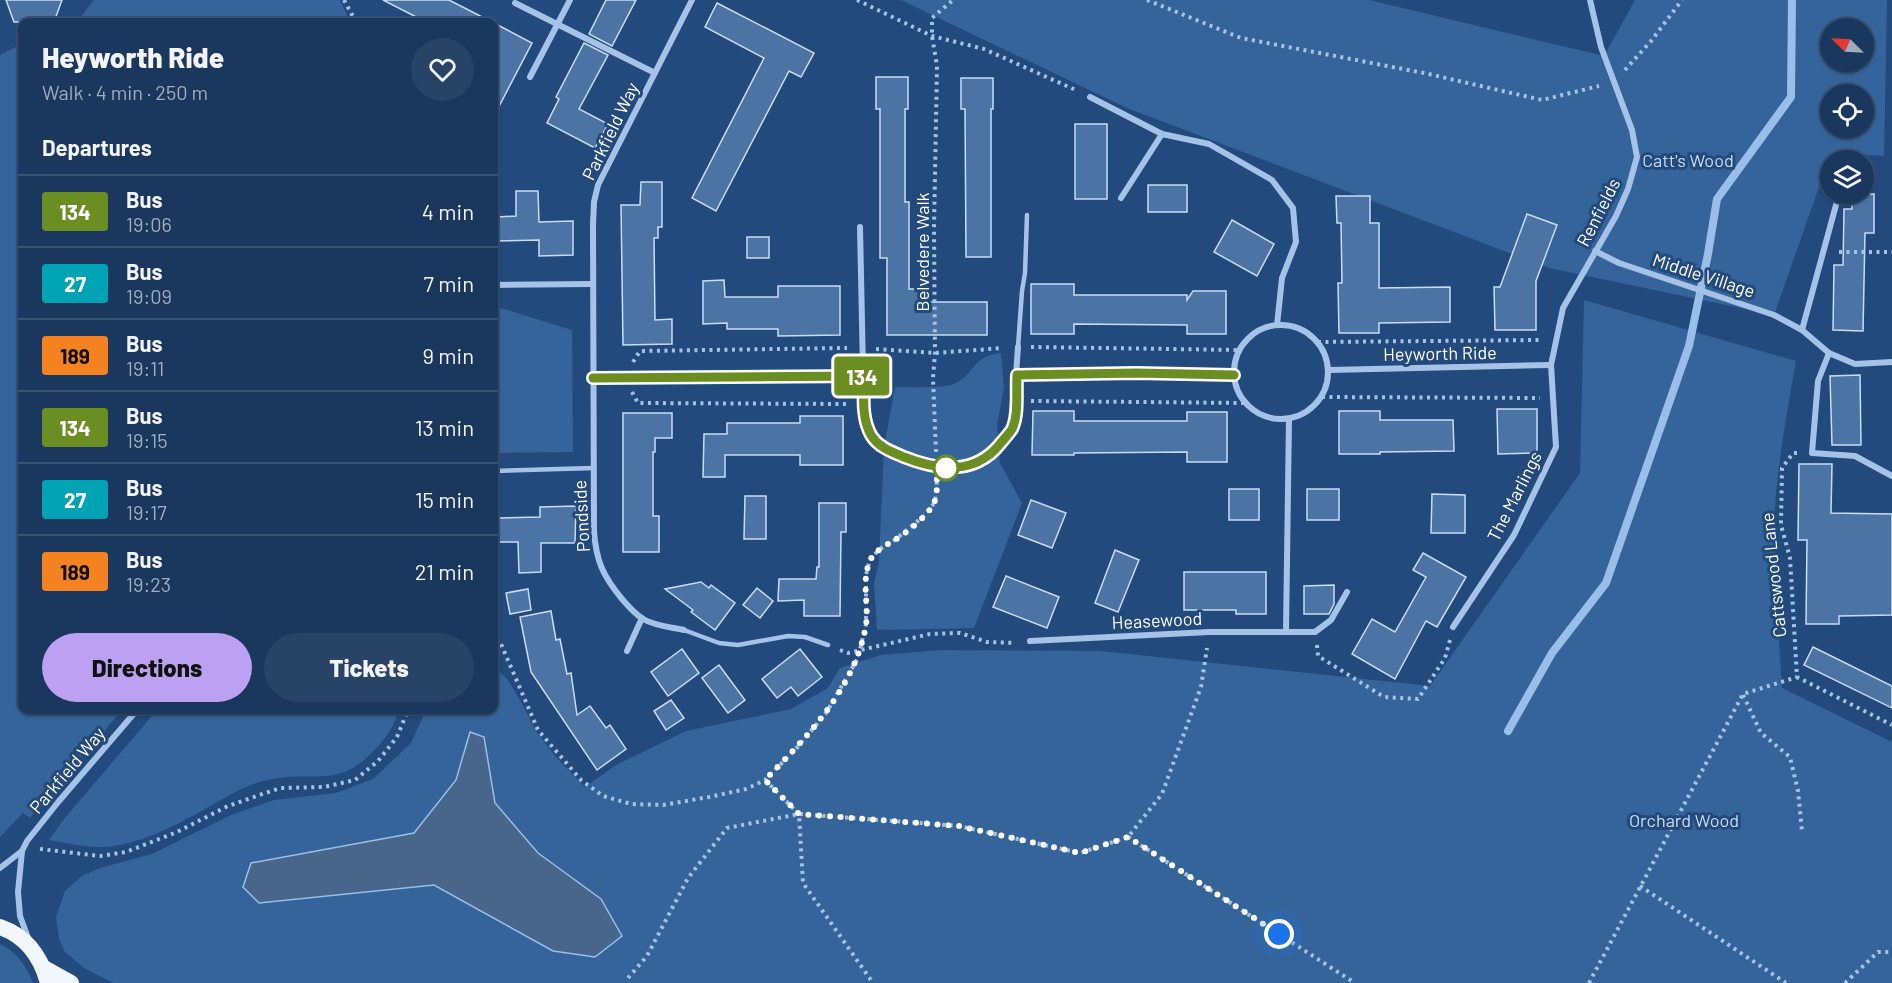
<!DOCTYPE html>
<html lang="en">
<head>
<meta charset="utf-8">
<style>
  body { margin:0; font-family:Barlow,sans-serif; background:#274366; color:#f1f3f6; height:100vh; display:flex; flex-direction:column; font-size:22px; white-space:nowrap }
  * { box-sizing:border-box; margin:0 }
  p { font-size:20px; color:#9facbc }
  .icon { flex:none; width:33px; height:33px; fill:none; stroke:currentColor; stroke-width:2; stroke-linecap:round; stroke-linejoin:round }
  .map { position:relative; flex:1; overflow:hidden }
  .drawer { position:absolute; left:18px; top:18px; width:480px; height:696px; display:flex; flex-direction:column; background:#1a385d; border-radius:12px; box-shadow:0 2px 4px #0004,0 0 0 2px #385272 }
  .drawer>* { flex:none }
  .badge { padding:0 12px; border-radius:4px; font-size:21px; line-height:39px }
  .needle { width:39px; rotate:294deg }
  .controls { position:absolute; left:1820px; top:18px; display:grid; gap:12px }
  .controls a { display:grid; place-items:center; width:54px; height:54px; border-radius:50%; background:#1a385d; box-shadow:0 2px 4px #0004,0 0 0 2px #385272; font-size:30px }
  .you { position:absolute; width:30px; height:30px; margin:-15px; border:4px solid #fff; border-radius:50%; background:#1a73e8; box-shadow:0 0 0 9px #1a73e833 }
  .map>.badge { position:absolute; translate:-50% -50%; box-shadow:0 0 0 3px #fff }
  h2 { padding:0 24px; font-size:22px; line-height:54px }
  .round { display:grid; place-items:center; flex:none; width:63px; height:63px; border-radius:32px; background:#274366 }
  .headline { display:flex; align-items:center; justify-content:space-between; height:102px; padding:0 24px }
  h1 { font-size:28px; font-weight:800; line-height:45px }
  .cta { display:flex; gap:12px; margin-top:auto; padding:12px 24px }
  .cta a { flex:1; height:69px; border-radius:36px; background:#bca0f2; color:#111; font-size:24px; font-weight:800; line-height:69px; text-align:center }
  .cta a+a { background:#274366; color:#f1f3f6 }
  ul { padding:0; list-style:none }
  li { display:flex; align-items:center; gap:18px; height:72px; padding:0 24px; border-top:2px solid #385272 }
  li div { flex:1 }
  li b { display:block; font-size:22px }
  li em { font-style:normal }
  li .badge { min-width:66px; font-weight:700; text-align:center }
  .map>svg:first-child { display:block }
  .green { fill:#35649a; fill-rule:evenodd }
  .water { fill:#48668a; stroke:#99bee7; stroke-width:1.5 }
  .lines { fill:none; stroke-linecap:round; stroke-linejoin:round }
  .stream { stroke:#99bee7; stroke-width:8 }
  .building { fill:#4b74a5; stroke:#c8ddf4; stroke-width:1.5 }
  .path { stroke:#a5c3e6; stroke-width:4; stroke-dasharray:3 4.5; stroke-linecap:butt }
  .service { stroke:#a5c3e6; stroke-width:4.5 }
  .minor { stroke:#a5c3e6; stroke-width:6 }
  .trunk { stroke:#f2f7fe; stroke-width:16 }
  .line-casing { stroke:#fff; stroke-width:14 }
  .line { stroke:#6b8e23; stroke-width:9 }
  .walk { stroke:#fff; stroke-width:6; stroke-dasharray:0 10.8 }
  .stop-dot { fill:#fff; stroke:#6b8e23; stroke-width:3 }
  .labels { text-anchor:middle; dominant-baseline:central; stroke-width:6; stroke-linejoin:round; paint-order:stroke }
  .street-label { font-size:18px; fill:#fff; stroke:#224a7c }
  .park-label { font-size:18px; fill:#c8ddf4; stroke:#224a7c }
</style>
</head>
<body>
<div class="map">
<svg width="1892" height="983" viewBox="0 0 1892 983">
  <rect width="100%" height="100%" fill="#224a7c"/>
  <!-- green -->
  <g class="green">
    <path d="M94,0H340L350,22H70L80,18Z"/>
    <path d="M901,0H1369L1604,56L1635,0H1887L1884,156L1831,153L1774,315L1549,268L1127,108ZM1830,28H1863V62H1830ZM1830,94H1863V128H1830Z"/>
    <path d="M22,44V710H122L30,818L23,813L0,837V55Z"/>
    <path d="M1584,300L1796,361C1786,418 1775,475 1774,533C1774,584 1779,636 1782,688L1892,742V983H113L84,968L65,952L59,939L56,917L65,891L82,876L100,868L152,854L231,815L274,800L336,793L373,779L411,743L426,710H494V667L507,679L520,700L536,731L556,757L585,787L616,765L686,731L791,709L828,688L840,668L881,655L942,650L1101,651L1430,686L1580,473Z"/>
    <path d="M494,306L572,330L573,452L494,453Z"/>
    <path d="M1001,353L1004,388L997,425L1000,463L1022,503L974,628L877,630L874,583L879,562L884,448L895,387C907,387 942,388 951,385C975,377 970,356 1001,353Z"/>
    <path d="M157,710H398C396,723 388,735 379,745C338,793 314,768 263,781C243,786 223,799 205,809C177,825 133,848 99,847C83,847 66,843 49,840L64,819Z"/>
    <path d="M0,944C17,952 26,966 33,983H0Z"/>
  </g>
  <!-- water -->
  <path class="water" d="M470,732L484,737L495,803L538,853L601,899L622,936L595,957L553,951L434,885L259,903L243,887L251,863L414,833L456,780Z"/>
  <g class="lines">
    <!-- stream -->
    <path class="stream" d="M1508,731L1552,653L1606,583L1689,346L1708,254L1717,199L1791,97L1792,0"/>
  </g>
  <!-- building -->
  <g class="building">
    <path d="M6,0H62L54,22H14Z"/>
    <path d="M383,0H449L492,22H426Z"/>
    <path d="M606,0H636L612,46L589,34Z"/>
    <path d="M717,3L814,53L801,77L789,71L716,211L692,198L764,58L705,27Z"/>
    <path d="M494,23L532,43L494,116Z"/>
    <path d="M584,43L608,55L579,109L608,124L595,148L547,123L559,99L556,97Z"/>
    <path d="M876,77H908V109H905V202H909V289H921V302H987V335H887V258H880V109H876Z"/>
    <path d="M961,78H993V109H991V257H966L965,109H961Z"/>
    <rect x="1075" y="124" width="32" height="75"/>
    <path d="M641,182H662V227H658V238H654L655,320L672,319V344L623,345L621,205H640Z"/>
    <rect x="1148" y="185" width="39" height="27"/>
    <path d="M516,191H538L539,222L573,221V255L539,256V240L497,241V217L516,216Z"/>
    <path d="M1852,194H1874V233H1865L1863,331L1833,330L1834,265H1843L1844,209H1852Z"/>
    <path d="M1336,196H1370V223H1379V288L1450,287V322L1379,323V333H1339L1338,283H1342L1341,223H1337Z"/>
    <path d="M1527,214L1557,225L1536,281V330H1495L1494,287H1500Z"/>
    <path d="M1232,220L1274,244L1257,276L1214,252Z"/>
    <rect x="747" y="237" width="22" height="21"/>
    <path d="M724,280L725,297H778V286H840V335L778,336V329H727V323L703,324V281Z"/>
    <path d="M1031,284H1074V295H1187V300L1193,291H1226V334H1187V325L1074,324V334H1031Z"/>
    <path d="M1860,375L1861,445H1832L1830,376Z"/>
    <path d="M1497,409H1537V453L1498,454Z"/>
    <path d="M1033,411H1074V421H1187V412H1227V462H1187V452L1074,453V455H1032Z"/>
    <path d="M1339,411H1380V420H1453L1454,451L1380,452V454H1339Z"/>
    <path d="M623,413H672V438H655V452H653V516H659V552H623Z"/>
    <path d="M800,416H843V465H800V455H725V477H703L704,434H727V423H800Z"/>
    <path d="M1799,464H1832L1831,513L1892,514V615L1839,616V624H1806L1807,540H1798Z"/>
    <rect x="1229" y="489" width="30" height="31"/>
    <rect x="1307" y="489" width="32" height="31"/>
    <path d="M1432,494L1465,495V533H1431Z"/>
    <path d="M745,496H766V539H744Z"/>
    <path d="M1031,500L1066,513L1052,548L1018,535Z"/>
    <path d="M819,503H846V532H841L840,616H804V600L778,601L779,579H816L817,567H819Z"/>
    <path d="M576,506L575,543H541V572L519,573L518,542H499L498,518L540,517V507Z"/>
    <path d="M1115,550L1139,560L1118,612L1095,603Z"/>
    <path d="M1423,553L1466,577L1437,627L1426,621L1395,679L1352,654L1372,619L1395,632L1426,577L1413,570Z"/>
    <path d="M1184,572H1266V614H1236V610H1184Z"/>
    <path d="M1006,576L1059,597L1047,628L993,607Z"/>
    <path d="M701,582L709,588L711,585L735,603L715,630L691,612L693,610L665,589Z"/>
    <path d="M1334,585V604L1329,614H1304V586Z"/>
    <path d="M757,588L773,601L760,618L743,605Z"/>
    <path d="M528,589L531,610L510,614L506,593Z"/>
    <path d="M551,611L556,640L560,639L567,674L571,673L577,715L590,706L606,728L610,725L626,749L597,770L531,672L520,617Z"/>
    <path d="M1813,647L1892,686V708L1804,665Z"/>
    <path d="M682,649L699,673L668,696L651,672Z"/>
    <path d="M800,649L822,677L798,696L791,687L777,698L762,679Z"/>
    <path d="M719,665L745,700L728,713L702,678Z"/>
    <path d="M671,700L684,718L666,730L654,711Z"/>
  </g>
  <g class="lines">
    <!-- path -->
    <g class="path">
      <path d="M344,0L356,22"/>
      <path d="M857,0L932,36L984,49L1078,91"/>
      <path d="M1147,0L1241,38L1424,73L1542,100L1599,86"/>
      <path d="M1625,70L1651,41L1682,0"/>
      <path d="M1839,252H1892"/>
      <path d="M1318,342L1541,340"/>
      <path d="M1031,347L1240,350"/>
      <path d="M876,349L935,353L1003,348"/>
      <path d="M633,362L640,351L847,348"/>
      <path d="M632,392L638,403L848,404"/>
      <path d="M1322,397L1540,398"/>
      <path d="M1031,401L1246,403"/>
      <path d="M936,452L933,378L935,353L934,229L937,66L932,36V18L953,0"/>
      <path d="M1797,453H1793L1782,468L1781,525L1790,558L1797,677L1892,725"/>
      <path d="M494,642L501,644L538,730L581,780L603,796L631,804L663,805L709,797L746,789L765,780L795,750L826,713L858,658L866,624V575L870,559L880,549L896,539L925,515L935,502L937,480"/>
      <path d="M1317,645L1318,656L1384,697L1418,699L1445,658L1450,640"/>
      <path d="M840,650L848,653L930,634L960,633L987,642L1015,643"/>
      <path d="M1743,695L1761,733L1790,757L1798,791L1802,831"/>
      <path d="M765,780L799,814L803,883L873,983"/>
      <path d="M1128,837L1355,983"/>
      <path d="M40,849L100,856L126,852L177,832L228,806L280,788L324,787L355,780L378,761L397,737L408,710"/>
      <path d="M1640,886L1786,983"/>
      <path d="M628,978L647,956L688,878L727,828L799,814L959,826L1080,853L1128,837L1162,794L1201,687L1207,648"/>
      <path d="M1589,983L1743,694L1797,677"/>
      <path d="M1845,983L1878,952H1892"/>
    </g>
    <!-- service -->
    <g class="service">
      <path d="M1018,347L1022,291L1025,273L1027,215"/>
      <path d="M495,471L594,468"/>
      <path d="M684,630L719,643L738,645L788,636L805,637L828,645"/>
    </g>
    <!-- minor -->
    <g class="minor">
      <path d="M515,3L655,73"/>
      <path d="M530,77L570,0"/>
      <path d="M1090,97L1162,134L1209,144L1272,180L1293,208L1296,242L1282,278L1277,325"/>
      <path d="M1121,198L1162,134"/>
      <path d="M860,227L864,418C867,425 869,433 874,438C883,448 893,452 905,457C939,471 975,475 1000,443C1004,439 1009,434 1012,429C1018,417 1016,389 1016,375L1136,373L1234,375"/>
      <path d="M1595,251L1619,263L1774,315L1802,330L1829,353L1855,364L1892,362"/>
      <path d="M494,285L593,284"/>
      <circle cx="1281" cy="372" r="47"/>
      <path d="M1802,330L1839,194"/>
      <path d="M1829,353L1818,381L1812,453L1855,456L1892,476"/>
      <path d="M1329,370L1551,365"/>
      <path d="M1016,375L1018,347"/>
      <path d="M593,378L864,376"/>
      <path d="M1453,627L1514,535L1556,447L1551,365L1563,308L1616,216L1628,189L1637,157L1632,130L1601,47L1590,0"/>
      <path d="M684,630C670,627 655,626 643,619C635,614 628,606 622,599C603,576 596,561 594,531L593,225L594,202L598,185L692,0"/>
      <path d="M1286,631L1289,419"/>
      <path d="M1030,641L1209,632H1315L1331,620L1347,592"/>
      <path d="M627,651L642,618"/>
      <path d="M22,851L18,892L20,916L28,938"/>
      <path d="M0,868L22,851L27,841L59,801L137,710"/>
    </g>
    <!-- trunk -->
    <g class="trunk">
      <path d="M0,927C26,936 41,957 48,983"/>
      <path d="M44,968L71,983"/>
    </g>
  </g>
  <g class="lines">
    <defs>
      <path id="line" d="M593,378L864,376C864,396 861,417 871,435C878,447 892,452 904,457C939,471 975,475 1000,444C1004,439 1009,434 1012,429C1019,415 1016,391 1017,375L1136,373L1234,375"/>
    </defs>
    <!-- line casing -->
    <use href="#line" class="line-casing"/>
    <!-- line -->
    <use href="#line" class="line"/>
    <!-- walk -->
    <path class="walk" d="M946,468H936C937,478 938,489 935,500C932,513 905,534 893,541C885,546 874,551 870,561C861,581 869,604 866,625C855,688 808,736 765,780L799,814L959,826L1080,853L1128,837L1279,934"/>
  </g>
  <!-- markers -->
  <circle class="stop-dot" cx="946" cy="468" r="12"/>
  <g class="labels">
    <!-- street labels -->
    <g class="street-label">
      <text transform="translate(610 131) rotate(-64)">Parkfield Way</text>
      <text transform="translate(1598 212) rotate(-63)">Renfields</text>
      <text transform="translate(922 252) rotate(-90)">Belvedere Walk</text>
      <text transform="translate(1704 275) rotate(18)">Middle Village</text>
      <text transform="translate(1440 353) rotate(-1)">Heyworth Ride</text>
      <text transform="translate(1514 496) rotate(-63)">The Marlings</text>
      <text transform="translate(581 516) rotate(-93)">Pondside</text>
      <text transform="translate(1773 575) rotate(-96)">Cattswood Lane</text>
      <text transform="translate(1157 620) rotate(-3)">Heasewood</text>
      <text transform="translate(67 770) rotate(-50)">Parkfield Way</text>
    </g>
    <!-- park labels -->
    <g class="park-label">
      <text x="1688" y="160">Catt's Wood</text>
      <text x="1684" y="820">Orchard Wood</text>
    </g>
  </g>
</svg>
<div class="controls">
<a><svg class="needle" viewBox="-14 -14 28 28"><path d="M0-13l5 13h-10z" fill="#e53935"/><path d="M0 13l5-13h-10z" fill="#9facbc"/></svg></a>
<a><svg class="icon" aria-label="locate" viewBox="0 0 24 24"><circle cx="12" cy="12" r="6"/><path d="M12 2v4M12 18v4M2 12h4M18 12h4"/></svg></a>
<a><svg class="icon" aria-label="layers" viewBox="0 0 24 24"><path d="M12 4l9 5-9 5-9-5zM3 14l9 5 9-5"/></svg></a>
</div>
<div class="you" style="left:1279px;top:934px"></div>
<b class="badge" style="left:862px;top:376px;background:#6b8e23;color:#fff">134</b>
<section class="drawer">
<div class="headline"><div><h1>Heyworth Ride</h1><p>Walk · 4 min · 250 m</p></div><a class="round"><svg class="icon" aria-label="heart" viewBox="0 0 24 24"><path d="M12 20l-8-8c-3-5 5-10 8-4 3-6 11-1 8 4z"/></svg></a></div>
<h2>Departures</h2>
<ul>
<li><span class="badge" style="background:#6b8e23;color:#fff">134</span><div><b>Bus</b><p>19:06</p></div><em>4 min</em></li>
<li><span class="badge" style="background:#00a3b4;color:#fff">27</span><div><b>Bus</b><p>19:09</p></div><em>7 min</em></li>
<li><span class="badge" style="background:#f58220;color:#111">189</span><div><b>Bus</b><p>19:11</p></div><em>9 min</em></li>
<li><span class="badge" style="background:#6b8e23;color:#fff">134</span><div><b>Bus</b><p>19:15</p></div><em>13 min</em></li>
<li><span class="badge" style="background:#00a3b4;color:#fff">27</span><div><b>Bus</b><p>19:17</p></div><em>15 min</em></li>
<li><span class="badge" style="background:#f58220;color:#111">189</span><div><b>Bus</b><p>19:23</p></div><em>21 min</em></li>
</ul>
<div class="cta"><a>Directions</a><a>Tickets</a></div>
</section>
</div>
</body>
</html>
